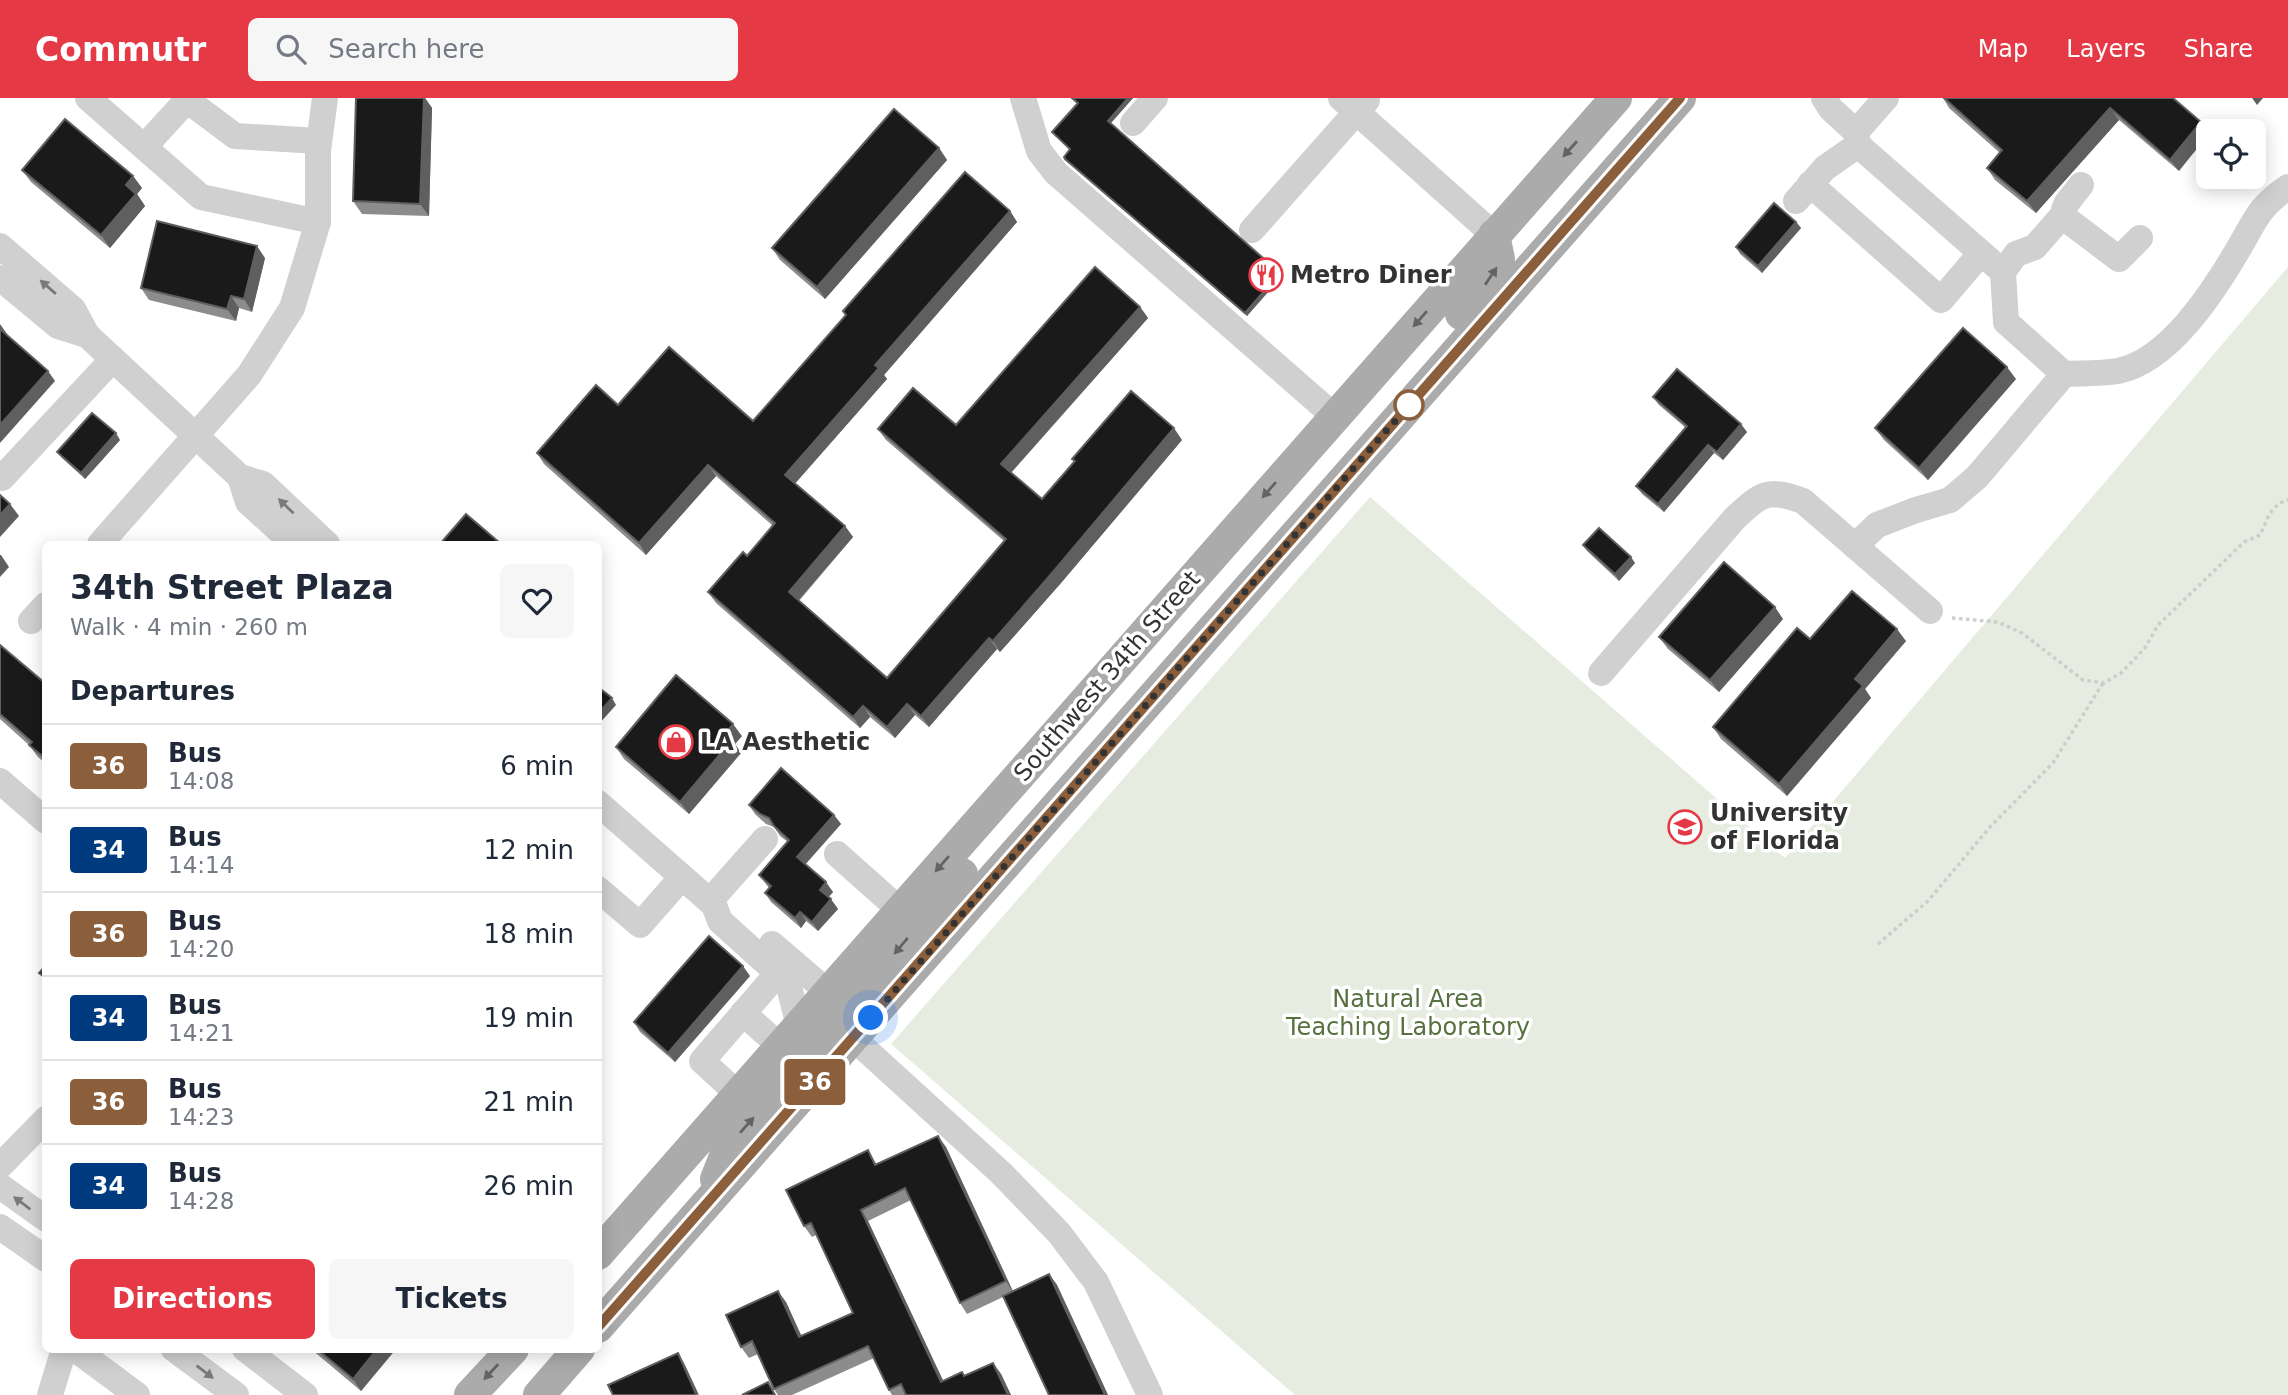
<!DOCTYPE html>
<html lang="en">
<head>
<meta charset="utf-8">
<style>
  body { margin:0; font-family:"DejaVu Sans",sans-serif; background:#f6f6f7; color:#1f2937; height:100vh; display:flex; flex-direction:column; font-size:26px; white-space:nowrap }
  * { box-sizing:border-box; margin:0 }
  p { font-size:23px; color:#747a83 }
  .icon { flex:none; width:38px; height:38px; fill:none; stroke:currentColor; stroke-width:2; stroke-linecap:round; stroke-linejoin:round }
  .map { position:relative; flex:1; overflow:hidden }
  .drawer { position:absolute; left:42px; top:443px; width:560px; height:812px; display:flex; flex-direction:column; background:#fff; border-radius:10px; box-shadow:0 4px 18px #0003 }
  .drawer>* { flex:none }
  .badge { padding:0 14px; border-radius:5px; font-size:24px; line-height:46px }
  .controls { position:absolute; left:2196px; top:21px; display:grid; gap:14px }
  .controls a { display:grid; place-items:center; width:70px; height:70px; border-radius:10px; background:#fff; box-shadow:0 4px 18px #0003; font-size:35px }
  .you { position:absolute; width:35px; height:35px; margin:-18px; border:5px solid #fff; border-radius:50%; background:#1a73e8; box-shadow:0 0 0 10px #1a73e833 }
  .map>.badge { position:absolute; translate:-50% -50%; box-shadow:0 0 0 4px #fff }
  h2 { padding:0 28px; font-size:26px; line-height:63px }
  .round { display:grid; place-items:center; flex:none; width:74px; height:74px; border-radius:10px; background:#f6f6f7 }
  .summary { display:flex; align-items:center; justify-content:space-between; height:119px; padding:0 28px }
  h1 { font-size:33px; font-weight:700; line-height:52px }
  .primary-button { display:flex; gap:14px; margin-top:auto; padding:14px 28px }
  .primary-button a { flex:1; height:80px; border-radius:10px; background:#e63946; color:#fff; font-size:28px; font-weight:700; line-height:80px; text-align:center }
  .primary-button a+a { background:#f6f6f7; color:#1f2937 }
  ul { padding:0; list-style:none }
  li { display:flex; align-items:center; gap:21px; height:84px; padding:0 28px; border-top:2px solid #e0e1e3 }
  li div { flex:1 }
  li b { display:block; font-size:26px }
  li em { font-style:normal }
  li .badge { min-width:77px; font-weight:700; text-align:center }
  header { display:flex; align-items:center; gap:42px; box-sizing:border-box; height:98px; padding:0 35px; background:#e63946; color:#fff }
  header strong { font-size:33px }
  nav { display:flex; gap:38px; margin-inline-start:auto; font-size:24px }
  .search { width:490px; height:63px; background:#f6f6f7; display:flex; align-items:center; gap:18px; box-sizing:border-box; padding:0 24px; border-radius:10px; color:#747a83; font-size:26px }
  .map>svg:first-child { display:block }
  .green { fill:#e6ecdf }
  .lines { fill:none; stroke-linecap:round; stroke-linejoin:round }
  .path { stroke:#cdcdcd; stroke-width:3.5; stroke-dasharray:3.5 3.5; stroke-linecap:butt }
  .minor { stroke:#d0d0d0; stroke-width:26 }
  .major { stroke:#ababab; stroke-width:32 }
  .wall { fill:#8c8c8c }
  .shaded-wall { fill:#5f5f5f }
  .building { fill:#1a1a1a; stroke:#5f5f5f; stroke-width:2 }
  .oneway { fill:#636363 }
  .oneway2 { fill:#7a7a7a }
  .line-casing { stroke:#fff; stroke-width:16 }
  .line { stroke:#8b5e3c; stroke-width:10 }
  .walk { stroke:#333; stroke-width:7; stroke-dasharray:0 12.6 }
  .stop-dot { fill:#fff; stroke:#8b5e3c; stroke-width:3.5 }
  .labels { text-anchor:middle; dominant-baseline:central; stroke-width:7; stroke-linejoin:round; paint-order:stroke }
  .poi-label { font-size:24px; font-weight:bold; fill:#333; stroke:#fff; text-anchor:start }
  .street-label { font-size:24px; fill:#333; stroke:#fff }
  .park-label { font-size:24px; fill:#56703f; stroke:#fff }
</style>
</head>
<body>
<header>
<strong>Commutr</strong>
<div class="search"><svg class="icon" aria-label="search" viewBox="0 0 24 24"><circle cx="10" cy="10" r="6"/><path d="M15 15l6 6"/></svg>Search here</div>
<nav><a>Map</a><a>Layers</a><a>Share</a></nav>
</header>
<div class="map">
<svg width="2288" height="1297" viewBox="0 0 2288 1297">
  <rect width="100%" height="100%" fill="#fff"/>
  <!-- green -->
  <path class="green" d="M2288,169V1297H1295L891,946L1370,399L1785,760Z"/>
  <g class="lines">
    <!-- path -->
    <g class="path">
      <path d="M1952,520L1998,524L2022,535L2083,582L2104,585L2121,575L2145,550L2158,527L2244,444L2260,437C2267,422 2271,406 2288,402"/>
      <path d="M1878,846L1928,803L1990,729L2053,665L2103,585"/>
    </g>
    <!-- minor -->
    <g class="minor">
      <path d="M88,0L201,99L318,124"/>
      <path d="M1023,0L1039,53L1056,75L1334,318"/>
      <path d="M1341,0L1494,137"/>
      <path d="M187,2L235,38L319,43"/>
      <path d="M1133,25L1155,0"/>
      <path d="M1856,34L1886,0"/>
      <path d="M144,49L189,0"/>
      <path d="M1810,86L1941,202L1981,155"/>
      <path d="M1796,103L1825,70L1858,47L1856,34L1831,11L1824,0"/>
      <path d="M2062,118L2119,161L2140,140"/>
      <path d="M1252,132L1367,2"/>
      <path d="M0,148L73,211L87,237L240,379L263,386L327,446"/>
      <path d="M2003,174L2016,156L2035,149L2062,118L2066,106L2081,87"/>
      <path d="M0,180L58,228L87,237"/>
      <path d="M2064,276C2082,275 2100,276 2118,273C2168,263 2211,197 2236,155C2255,124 2256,111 2288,89"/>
      <path d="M240,379L248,404L294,446"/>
      <path d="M2,380L113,261"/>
      <path d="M100,446L249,277L292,210L318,124V53L325,0"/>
      <path d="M1855,448L1877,427L1916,412L1950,402L1977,379L2064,276L2006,224L2003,174L1858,47"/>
      <path d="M31,523L46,507"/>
      <path d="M1601,575L1735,420C1762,395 1767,390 1803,403L1930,513"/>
      <path d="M0,683L46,723"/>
      <path d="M598,705L714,807L720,823L783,880L789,888L799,929"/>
      <path d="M837,756L901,813"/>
      <path d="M598,791L640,827L682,779"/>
      <path d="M710,803L765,741"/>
      <path d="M772,846L829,895"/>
      <path d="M743,915L781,949"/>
      <path d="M853,940L1001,1075L1059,1135L1096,1184L1150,1297"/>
      <path d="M739,997L702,963L778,875"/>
      <path d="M0,1068L46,1021"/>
      <path d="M0,1088L46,1121"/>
      <path d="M0,1129L46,1161"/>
      <path d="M75,1251L137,1297"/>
      <path d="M174,1251L236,1297"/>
      <path d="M245,1251L305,1297"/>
      <path d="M50,1297L64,1251"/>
    </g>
    <!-- major -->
    <g class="major">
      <path d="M1461,216L1498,170L1499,161L1494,137"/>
      <path d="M855,932L860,901L875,879L962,776"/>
      <path d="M716,1081L729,1048L823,936L829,913V895"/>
      <path d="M598,1156L1616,0"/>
      <path d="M598,1229L1680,0"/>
      <path d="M470,1297L513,1251"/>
      <path d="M539,1297L579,1251"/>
    </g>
  </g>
  <!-- wall -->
  <g class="wall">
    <path d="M356,0H425L432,10L429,118L362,116L353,103Z"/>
    <path d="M1071,0H1133L1111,25L1280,175L1282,178L1247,218L1068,64L1064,59L1070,52L1052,34L1077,6Z"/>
    <path d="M1943,0H2173L2179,73L2119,22L2036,115L1995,82L1987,70L2000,55L1949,10Z"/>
    <path d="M939,50L947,62L825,201L780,162L772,150Z"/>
    <path d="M22,72L133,78L142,90L137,96L145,108L110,150L31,84Z"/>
    <path d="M1010,113L1017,124L884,277L887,281L795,385L845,428L853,439L799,503L887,580L1004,443L886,342L878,331L956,327L1140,209L1148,220L1011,375L1042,401L1074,363L1072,361L1182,342L1061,485L1000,554L997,551L929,629L915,617L895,640L870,619L860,630L716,505L708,494L747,458L773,428L716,378L646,457L544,366L537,355L618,307L753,323L846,218L843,213Z"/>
    <path d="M1796,124L1801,130L1762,175L1740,156L1736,149Z"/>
    <path d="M265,160L252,214L239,210L236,223L149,202L141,190Z"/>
    <path d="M2016,281L1928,382L1884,342L1875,330Z"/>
    <path d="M1653,299L1747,334L1723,362L1714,355L1664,414L1642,396L1636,388L1686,330L1659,307Z"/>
    <path d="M120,342L85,381L62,360L57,354Z"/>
    <path d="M1583,447L1635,465L1619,483L1587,453Z"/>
    <path d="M1783,521L1719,594L1668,551L1659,539Z"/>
    <path d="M1810,541L1906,543L1865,591L1871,600L1787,698L1721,641L1713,629Z"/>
    <path d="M0,547L46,586V666L38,659L29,647L0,621Z"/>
    <path d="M742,638L735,646L741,655L689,716L624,661L616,649Z"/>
    <path d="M749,707L834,717L841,726L805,766L833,794L828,799L838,811L818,833L806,823L801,830L771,804L765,795L769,790L759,777L788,744L780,738L774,729L766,726L755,716Z"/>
    <path d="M750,878L675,964L640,934L634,924Z"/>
    <path d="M946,1049L1013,1193L1049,1176L1057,1187L1108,1297H1049L1003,1199L967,1216L960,1205L911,1102L868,1123L943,1283L964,1278L993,1265L1001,1276L1011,1297H892L889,1292L874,1260L792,1297H778L774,1291L758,1256L749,1260L741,1249L786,1204L801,1238L853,1215L816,1137L812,1139L804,1128L868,1052L877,1067Z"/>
    <path d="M311,1251H396L361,1293Z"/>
  </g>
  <!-- shaded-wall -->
  <g class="shaded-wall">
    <path d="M424,0H425L432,10L429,118L420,106Z"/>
    <path d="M1128,0H1133L1110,26L1108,23Z"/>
    <path d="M2252,0H2263L2257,7Z"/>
    <path d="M2110,10L2119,22L2036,115L2027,103Z"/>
    <path d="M2201,24L2208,37L2179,73L2170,62Z"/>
    <path d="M939,50L947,62L825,201L817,189Z"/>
    <path d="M133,78L142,90L137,96L145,108L110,150L101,137L126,87Z"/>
    <path d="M1010,113L1017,124L884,277L887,281L793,388L785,377L875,267Z"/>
    <path d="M1796,124L1801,130L1762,175L1758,168Z"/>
    <path d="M257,148L265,160L252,214L244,201Z"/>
    <path d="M1280,175L1282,178L1247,218L1245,215Z"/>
    <path d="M231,198L239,210L236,223L227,211Z"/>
    <path d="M1140,209L1148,220L1009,377L1001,366Z"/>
    <path d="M0,226L7,236L4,239L0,233Z"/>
    <path d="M2007,269L2016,281L1928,382L1919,370Z"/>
    <path d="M48,273L55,283L0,345V327Z"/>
    <path d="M1741,326L1747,334L1723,362L1717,354Z"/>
    <path d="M1174,330L1182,342L1061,485L1000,554L993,543Z"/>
    <path d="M116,335L120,342L85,381L81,375Z"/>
    <path d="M1708,347L1714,355L1664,414L1658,406Z"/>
    <path d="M708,367L716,378L646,457L639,445Z"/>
    <path d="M10,406L19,418L0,439V417Z"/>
    <path d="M845,428L853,439L796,505L789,494Z"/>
    <path d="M0,457H1L9,469L0,479Z"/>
    <path d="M1631,459L1635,465L1619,483L1615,476Z"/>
    <path d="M1775,509L1783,521L1719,594L1710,582Z"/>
    <path d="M1897,531L1906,543L1865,591L1871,600L1787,698L1779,686L1855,581Z"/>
    <path d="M989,540L997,551L929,629L921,618Z"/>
    <path d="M612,600L616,607L598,627V616Z"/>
    <path d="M907,606L915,617L895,640L887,629Z"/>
    <path d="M863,608L870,619L860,630L853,619Z"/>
    <path d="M733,626L742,638L735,646L741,655L689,716L680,704L725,636Z"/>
    <path d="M834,717L841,726L804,768L797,759Z"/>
    <path d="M826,784L833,794L827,801L820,792Z"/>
    <path d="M831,801L838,811L818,833L812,824Z"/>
    <path d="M800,814L806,823L801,830L795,820Z"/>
    <path d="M743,868L750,878L675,964L668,955Z"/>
    <path d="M938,1038L946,1049L1013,1194L1006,1183Z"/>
    <path d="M861,1112L868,1123L949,1295L941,1284Z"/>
    <path d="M1049,1176L1057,1187L1108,1297H1105Z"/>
    <path d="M778,1193L786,1204L807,1250L799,1239Z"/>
    <path d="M377,1251H396L361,1293L353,1281Z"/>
    <path d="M678,1255L684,1265L699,1297L696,1296Z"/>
    <path d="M993,1265L1001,1276L1011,1297H1008Z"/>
  </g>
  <!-- building -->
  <g class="building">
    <path d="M356,0H424L420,106L353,103Z"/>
    <path d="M1072,0H1128L1108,23L1280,175L1245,215L1065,61L1064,59L1070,51L1052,34L1078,5Z"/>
    <path d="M1944,0H2173L2201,24L2170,62L2110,10L2027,103L1987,70L2002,52Z"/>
    <path d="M894,11L939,50L817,189L772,150Z"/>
    <path d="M65,21L133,78L126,87L136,96L101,137L22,72Z"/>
    <path d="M965,74L1010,113L875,267L879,270L785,377L845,428L789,494L887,580L1006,441L878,331L913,290L956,327L1095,169L1140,209L1001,366L1042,401L1075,363L1072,361L1131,293L1174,330L1053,474L993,543L989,540L921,618L907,606L887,629L863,608L853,619L708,494L743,454L747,458L775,425L708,367L639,445L537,355L596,287L618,307L669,249L753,323L846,217L843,213Z"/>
    <path d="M1774,105L1796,124L1758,168L1736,149Z"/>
    <path d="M157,123L257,148L244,201L231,198L227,211L141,190Z"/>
    <path d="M1963,230L2007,269L1919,370L1875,330Z"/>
    <path d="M0,231L48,273L0,327Z"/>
    <path d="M1677,271L1741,326L1717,354L1708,347L1658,406L1636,388L1687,328L1653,299Z"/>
    <path d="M92,315L116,335L81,375L57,354Z"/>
    <path d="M0,397L10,406L0,417Z"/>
    <path d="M466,416L501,446H440Z"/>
    <path d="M1599,430L1631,459L1615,476L1583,447Z"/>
    <path d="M1724,464L1775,509L1710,582L1659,539Z"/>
    <path d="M1852,493L1897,531L1855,581L1863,588L1779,686L1713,629L1797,530L1810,541Z"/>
    <path d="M0,547L46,586V661L29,647L32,644L0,616Z"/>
    <path d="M676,577L733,626L725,636L732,642L680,704L616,649Z"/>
    <path d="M598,589L612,600L598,616Z"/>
    <path d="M781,670L834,717L797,759L826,784L820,792L831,801L812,824L800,814L795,820L765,795L771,788L759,777L789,742L774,728L769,720L760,716L749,707Z"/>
    <path d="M709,838L743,868L668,955L634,924Z"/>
    <path d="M46,867V880L39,875Z"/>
    <path d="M938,1038L1006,1183L960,1205L905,1090L861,1112L941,1284L962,1274L964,1278L993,1265L1008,1297H906L901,1286L889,1292L868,1248L774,1291L752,1243L741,1249L726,1217L778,1193L799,1239L853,1215L811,1125L804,1128L786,1092L868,1052L875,1067Z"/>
    <path d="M1049,1176L1105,1297H1049L1003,1198Z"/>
    <path d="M317,1251H377L353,1281Z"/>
    <path d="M678,1255L696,1296L694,1297H613L608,1287Z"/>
    <path d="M768,1284L775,1297H742Z"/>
  </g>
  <!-- one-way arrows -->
  <defs><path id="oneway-solid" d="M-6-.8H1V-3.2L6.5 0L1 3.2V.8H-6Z" transform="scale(1.75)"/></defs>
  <g class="oneway">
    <use href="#oneway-solid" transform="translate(1570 51) rotate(132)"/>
    <use href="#oneway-solid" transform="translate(1491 178) rotate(-56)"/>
    <use href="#oneway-solid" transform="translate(1420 221) rotate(131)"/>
    <use href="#oneway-solid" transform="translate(1269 392) rotate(131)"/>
    <use href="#oneway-solid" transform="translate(942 766) rotate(131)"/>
    <use href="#oneway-solid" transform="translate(901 848) rotate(130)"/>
    <use href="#oneway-solid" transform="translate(747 1027) rotate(-49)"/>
    <use href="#oneway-solid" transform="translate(491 1274) rotate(133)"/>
  </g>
  <g class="oneway2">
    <use href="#oneway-solid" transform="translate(48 189) rotate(-139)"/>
    <use href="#oneway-solid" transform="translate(286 408) rotate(-136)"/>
    <use href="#oneway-solid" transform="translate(22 1105) rotate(-143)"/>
    <use href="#oneway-solid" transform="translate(205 1274) rotate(37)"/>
  </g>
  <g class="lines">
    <defs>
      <path id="line" d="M598,1229L1680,0"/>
    </defs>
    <!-- line casing -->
    <use href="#line" class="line-casing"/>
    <!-- line -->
    <use href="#line" class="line"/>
    <!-- walk -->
    <path class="walk" d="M871,920L1409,307"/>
  </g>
  <!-- icons -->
  <defs>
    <symbol id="restaurant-ring" viewBox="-11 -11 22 22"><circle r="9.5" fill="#fff" stroke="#e63946" stroke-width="1.5"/><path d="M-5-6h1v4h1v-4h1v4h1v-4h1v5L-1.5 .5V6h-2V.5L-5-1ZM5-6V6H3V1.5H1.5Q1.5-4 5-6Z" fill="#e63946"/></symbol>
    <symbol id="shop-ring" viewBox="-11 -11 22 22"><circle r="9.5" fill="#fff" stroke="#e63946" stroke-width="1.5"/><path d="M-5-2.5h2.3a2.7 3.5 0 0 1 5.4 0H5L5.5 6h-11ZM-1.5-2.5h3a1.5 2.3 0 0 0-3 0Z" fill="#e63946"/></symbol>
    <symbol id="university-ring" viewBox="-11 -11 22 22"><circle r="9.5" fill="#fff" stroke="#e63946" stroke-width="1.5"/><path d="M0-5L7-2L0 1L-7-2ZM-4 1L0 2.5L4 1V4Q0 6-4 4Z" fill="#e63946"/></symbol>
  </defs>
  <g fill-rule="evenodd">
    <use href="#restaurant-ring" x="1247" y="158" width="38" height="38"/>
    <use href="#shop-ring" x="657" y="625" width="38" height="38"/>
    <use href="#university-ring" x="1666" y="710" width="38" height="38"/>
  </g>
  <!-- markers -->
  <circle class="stop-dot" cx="1409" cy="307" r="14"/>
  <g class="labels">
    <!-- poi labels -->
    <g class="poi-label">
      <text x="1290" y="177">Metro Diner</text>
      <text x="700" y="644">LA Aesthetic</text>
      <text x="1710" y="715">University<tspan x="1710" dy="28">of Florida</tspan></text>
    </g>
    <!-- street labels -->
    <g class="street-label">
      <text transform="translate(1107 578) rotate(-49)">Southwest 34th Street</text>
    </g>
    <!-- park labels -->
    <g class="park-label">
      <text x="1408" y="901">Natural Area<tspan x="1408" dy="28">Teaching Laboratory</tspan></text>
    </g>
  </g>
</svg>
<div class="controls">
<a><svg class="icon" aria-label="locate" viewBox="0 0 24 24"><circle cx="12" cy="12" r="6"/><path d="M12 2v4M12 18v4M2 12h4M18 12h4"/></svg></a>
</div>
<div class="you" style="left:871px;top:920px"></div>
<b class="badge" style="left:815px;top:984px;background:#8b5e3c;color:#fff">36</b>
<section class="drawer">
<div class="summary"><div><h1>34th Street Plaza</h1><p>Walk · 4 min · 260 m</p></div><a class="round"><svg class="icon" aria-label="heart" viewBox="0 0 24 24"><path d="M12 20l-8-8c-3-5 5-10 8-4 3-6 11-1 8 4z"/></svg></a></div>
<h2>Departures</h2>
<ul>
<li><span class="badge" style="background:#8b5e3c;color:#fff">36</span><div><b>Bus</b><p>14:08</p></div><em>6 min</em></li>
<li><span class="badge" style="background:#003b80;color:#fff">34</span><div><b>Bus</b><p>14:14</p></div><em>12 min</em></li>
<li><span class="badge" style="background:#8b5e3c;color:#fff">36</span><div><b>Bus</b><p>14:20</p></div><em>18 min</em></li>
<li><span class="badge" style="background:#003b80;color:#fff">34</span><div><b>Bus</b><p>14:21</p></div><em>19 min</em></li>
<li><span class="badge" style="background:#8b5e3c;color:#fff">36</span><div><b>Bus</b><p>14:23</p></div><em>21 min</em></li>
<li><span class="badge" style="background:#003b80;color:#fff">34</span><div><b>Bus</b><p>14:28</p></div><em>26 min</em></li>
</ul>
<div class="primary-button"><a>Directions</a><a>Tickets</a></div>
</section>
</div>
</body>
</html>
